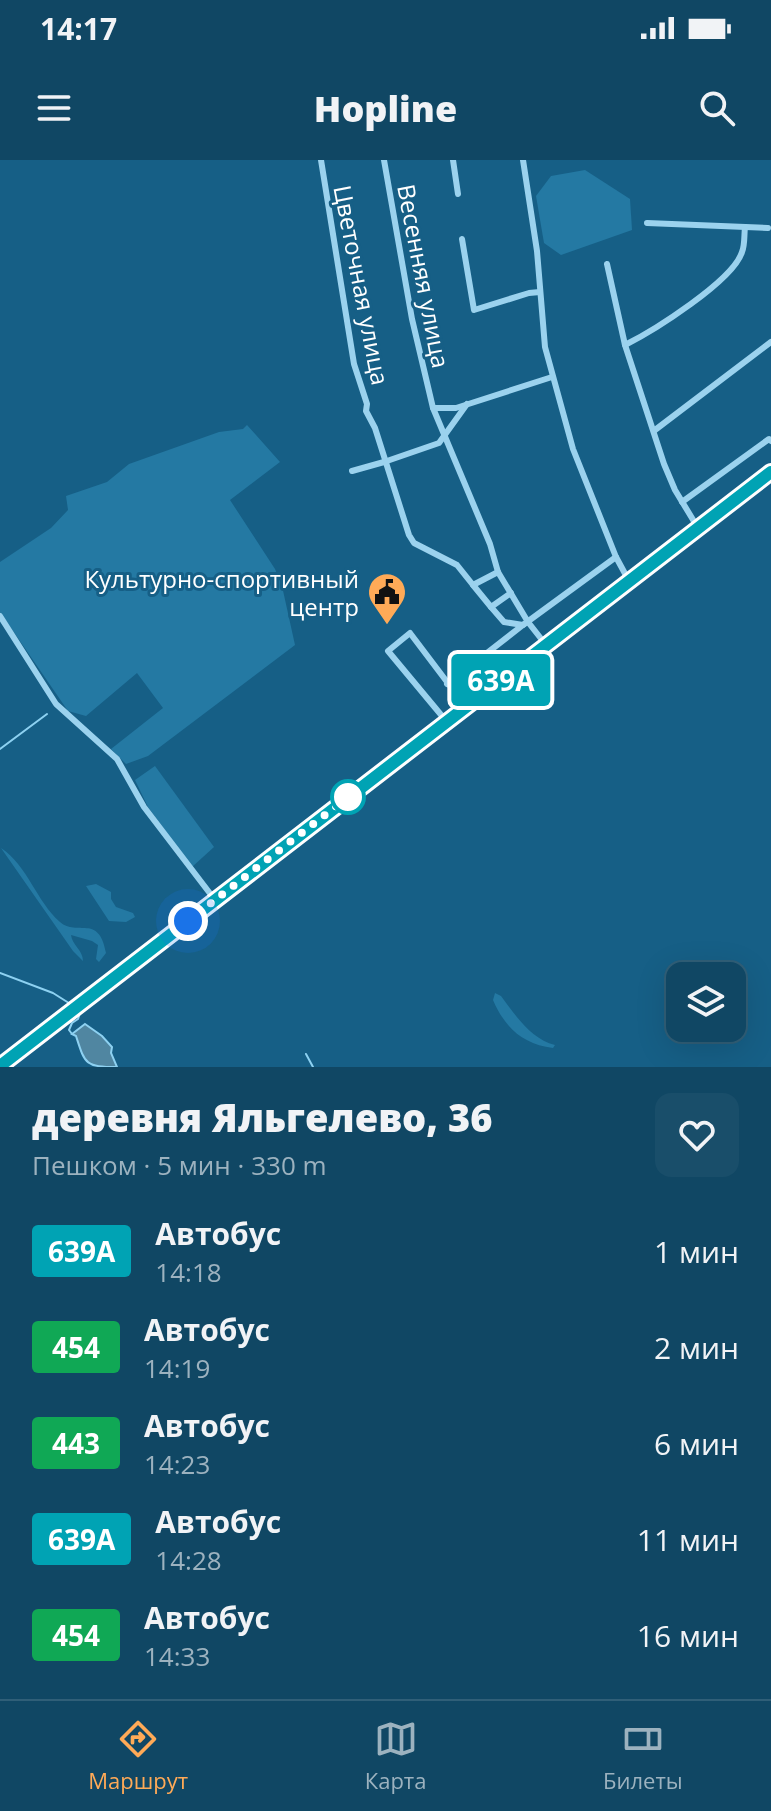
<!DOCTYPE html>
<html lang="ru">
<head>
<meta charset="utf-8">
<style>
  body { margin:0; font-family:"Open Sans",sans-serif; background:#194e6a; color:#f1f3f6; height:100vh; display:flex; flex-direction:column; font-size:30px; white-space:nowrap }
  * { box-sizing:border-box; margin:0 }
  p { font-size:26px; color:#9cb2bf }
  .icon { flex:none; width:44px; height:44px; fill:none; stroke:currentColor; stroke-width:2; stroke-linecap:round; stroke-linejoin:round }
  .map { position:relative; height:907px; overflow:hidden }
  .drawer { display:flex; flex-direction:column; background:#104764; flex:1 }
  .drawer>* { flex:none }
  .badge { padding:0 16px; border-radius:6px; font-size:28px; line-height:52px }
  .buttons { position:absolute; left:666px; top:802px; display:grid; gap:16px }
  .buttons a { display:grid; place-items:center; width:80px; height:80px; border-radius:16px; background:#104764; box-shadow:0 8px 32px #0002,0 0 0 2px #305f78; font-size:40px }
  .you { position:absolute; width:40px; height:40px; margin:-20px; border:6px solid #fff; border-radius:50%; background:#1a73e8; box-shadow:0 0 0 12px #1a73e833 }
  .map>.badge { position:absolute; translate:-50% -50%; box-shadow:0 0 0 4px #fff }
  .round { display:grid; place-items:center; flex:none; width:84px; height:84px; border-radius:16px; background:#194e6a }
  .overview { display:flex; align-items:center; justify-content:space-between; height:136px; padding:0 32px }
  h1 { font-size:38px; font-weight:800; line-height:60px }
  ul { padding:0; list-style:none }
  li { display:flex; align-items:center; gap:24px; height:96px; padding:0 32px }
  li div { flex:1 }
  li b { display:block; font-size:30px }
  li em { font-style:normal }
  li .badge { min-width:88px; font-weight:700; text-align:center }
  .status { display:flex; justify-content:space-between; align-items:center; height:56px; padding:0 40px; background:#104764; direction:ltr }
  .status svg { height:22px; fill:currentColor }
  header { display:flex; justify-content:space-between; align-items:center; height:104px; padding:0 32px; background:#104764; font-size:36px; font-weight:800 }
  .menu { display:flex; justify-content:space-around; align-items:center; height:112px; border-top:2px solid #305f78; background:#104764; font-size:22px; color:#9cb2bf }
  .menu a { display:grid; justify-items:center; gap:4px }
  .menu .selected { color:#ffaa57 }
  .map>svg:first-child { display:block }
  .green { fill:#2479a3 }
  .water { fill:#5086a1; stroke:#8dd1f1; stroke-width:2 }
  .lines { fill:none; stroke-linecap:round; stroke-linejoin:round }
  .stream { stroke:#8dd1f1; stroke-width:2 }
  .minor { stroke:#9bd2ee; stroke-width:6 }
  .major { stroke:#e1f3ff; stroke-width:8 }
  .line-casing { stroke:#fff; stroke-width:18 }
  .line { stroke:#00a3b4; stroke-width:12 }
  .walk { stroke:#fff; stroke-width:8; stroke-dasharray:0 14.4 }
  .stop-dot { fill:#fff; stroke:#00a3b4; stroke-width:4 }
  .labels { text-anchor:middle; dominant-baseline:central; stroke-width:6; stroke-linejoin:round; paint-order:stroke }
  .street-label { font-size:24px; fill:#fff; stroke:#165f86 }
  .poi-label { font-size:24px; fill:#fff; stroke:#165f86; text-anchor:end }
</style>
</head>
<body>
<div class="status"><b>14:17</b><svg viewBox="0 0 49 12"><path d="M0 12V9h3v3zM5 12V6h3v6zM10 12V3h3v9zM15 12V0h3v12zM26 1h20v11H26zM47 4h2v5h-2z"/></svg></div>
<header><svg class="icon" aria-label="menu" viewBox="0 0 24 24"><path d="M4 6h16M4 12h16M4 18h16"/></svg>Hopline<svg class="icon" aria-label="search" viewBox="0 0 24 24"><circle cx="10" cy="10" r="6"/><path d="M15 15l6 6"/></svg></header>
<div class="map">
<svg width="771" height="907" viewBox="0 0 771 907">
  <rect width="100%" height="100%" fill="#165f86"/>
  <!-- green -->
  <g class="green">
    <path d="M585,10L630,39L632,70L561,95L544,83L536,36L551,16Z"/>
    <path d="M247,265L280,302L230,340L275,409L282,426L295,485L148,596L126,604L111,589L163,548L137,513L86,556L68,551L0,452V402L51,368L68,350L66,336L107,322L129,304L219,272L243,269Z"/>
    <path d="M155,606L214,687L192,707L148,647L135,620Z"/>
    <path d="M1,688C28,706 36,741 60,762C77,777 99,753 106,793L99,802L96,799L98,785L92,781L71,775C72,785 83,790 83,801L73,791Z"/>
    <path d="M96,724L111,732V739L116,747L133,753L135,757L126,762L109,761L86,726Z"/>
    <path d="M495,833L501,836C515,855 531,879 555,885L553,888C523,884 505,868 493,840Z"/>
  </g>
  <!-- water -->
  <path class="water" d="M85,864L102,876L112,887L111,893L117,907C85,907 85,904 76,876L72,874Z"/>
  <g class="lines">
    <!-- stream -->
    <g class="stream">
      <path d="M0,589L47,554"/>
      <path d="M0,813L53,833L72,845"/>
      <path d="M72,874L69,870L72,863L78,859L80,853L77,851"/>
      <path d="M306,894L313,907"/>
    </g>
    <!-- minor -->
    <g class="minor">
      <path d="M321,0L354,204L367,244L366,251L375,268L409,375L414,383L457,405L473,425L498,412"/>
      <path d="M384,0L412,159L433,248H456L552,217"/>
      <path d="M453,0L458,34"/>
      <path d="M523,0L537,91L545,187L573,289L616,397L629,421"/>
      <path d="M647,63L768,68"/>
      <path d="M462,79L474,150L529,133L540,132"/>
      <path d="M607,104L625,185L664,304L675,330L698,368"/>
      <path d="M625,185C653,171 733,121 742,92C745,85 744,75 745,67"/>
      <path d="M433,248L490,384L498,412L528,462L546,485"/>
      <path d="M655,270L771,182"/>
      <path d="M352,311L384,302L439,283L467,244"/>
      <path d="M682,342L769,279L771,281"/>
      <path d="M473,425L491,447L511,433"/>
      <path d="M491,447L504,462L523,465L616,397"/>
      <path d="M0,456L56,544L117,599L144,647L215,740"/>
      <path d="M447,524L523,465"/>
      <path d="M447,562L388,491L410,473L466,547"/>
    </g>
    <!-- major -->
    <path class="major" d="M0,906L771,312"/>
  </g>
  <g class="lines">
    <defs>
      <path id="line" d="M0,906L771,312"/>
    </defs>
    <!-- line casing -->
    <use href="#line" class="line-casing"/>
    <!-- line -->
    <use href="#line" class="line"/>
    <!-- walk -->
    <path class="walk" d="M188,761L348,637"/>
  </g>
  <!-- icons -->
  <defs>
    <symbol id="civic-pin" viewBox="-11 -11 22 30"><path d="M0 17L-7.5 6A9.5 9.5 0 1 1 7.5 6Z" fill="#ffaa57" stroke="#165f86"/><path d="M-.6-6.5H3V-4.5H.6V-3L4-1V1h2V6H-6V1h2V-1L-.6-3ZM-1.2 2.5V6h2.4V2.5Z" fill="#111"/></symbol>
  </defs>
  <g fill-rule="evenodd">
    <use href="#civic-pin" x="365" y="410" width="44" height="60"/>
  </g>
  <!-- markers -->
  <circle class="stop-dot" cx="348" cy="637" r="16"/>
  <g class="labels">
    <!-- street labels -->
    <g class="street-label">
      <text transform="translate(424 116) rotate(79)">Весенняя улица</text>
      <text transform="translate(362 125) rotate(79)">Цветочная улица</text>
    </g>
    <!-- poi labels -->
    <g class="poi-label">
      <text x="359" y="418">Культурно-спортивный<tspan x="359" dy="28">центр</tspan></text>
    </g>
  </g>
</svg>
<div class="buttons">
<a><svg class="icon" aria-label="layers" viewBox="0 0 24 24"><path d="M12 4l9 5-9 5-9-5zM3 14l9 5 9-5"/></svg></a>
</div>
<div class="you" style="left:188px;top:761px"></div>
<b class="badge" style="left:501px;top:520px;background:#00a3b4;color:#fff">639А</b>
</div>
<section class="drawer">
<div class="overview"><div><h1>деревня Яльгелево, 36</h1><p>Пешком · 5 мин · 330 m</p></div><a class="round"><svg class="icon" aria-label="heart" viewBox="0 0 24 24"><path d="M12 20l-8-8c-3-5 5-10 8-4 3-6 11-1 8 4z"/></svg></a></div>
<ul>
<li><span class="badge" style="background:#00a3b4;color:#fff">639А</span><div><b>Автобус</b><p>14:18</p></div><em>1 мин</em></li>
<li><span class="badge" style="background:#10a855;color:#fff">454</span><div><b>Автобус</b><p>14:19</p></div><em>2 мин</em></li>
<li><span class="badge" style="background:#10a855;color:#fff">443</span><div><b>Автобус</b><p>14:23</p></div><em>6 мин</em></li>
<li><span class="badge" style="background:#00a3b4;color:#fff">639А</span><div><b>Автобус</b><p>14:28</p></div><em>11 мин</em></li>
<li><span class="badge" style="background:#10a855;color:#fff">454</span><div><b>Автобус</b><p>14:33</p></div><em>16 мин</em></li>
</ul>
</section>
<nav class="menu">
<a class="selected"><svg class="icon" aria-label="directions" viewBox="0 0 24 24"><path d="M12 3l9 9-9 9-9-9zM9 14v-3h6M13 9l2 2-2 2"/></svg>Маршрут</a>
<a><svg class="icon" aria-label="map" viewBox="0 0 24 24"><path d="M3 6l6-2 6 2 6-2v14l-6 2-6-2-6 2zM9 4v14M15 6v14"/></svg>Карта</a>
<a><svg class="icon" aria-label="tickets" viewBox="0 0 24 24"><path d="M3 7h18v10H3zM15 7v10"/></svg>Билеты</a>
</nav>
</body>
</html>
